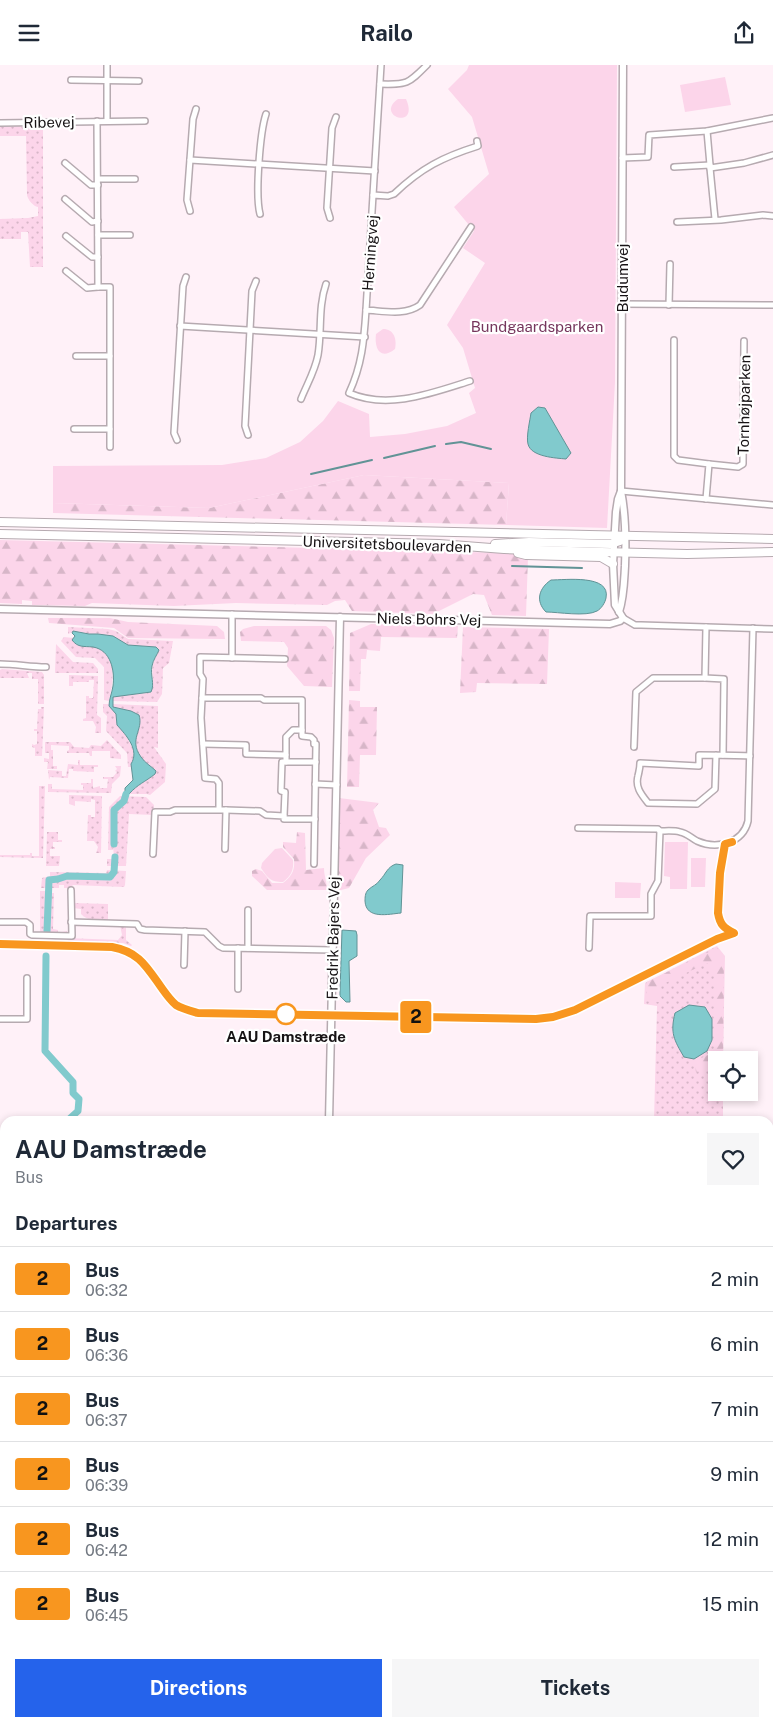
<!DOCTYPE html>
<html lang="en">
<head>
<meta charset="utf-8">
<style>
  body { margin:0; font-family:"Public Sans",sans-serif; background:#f6f6f7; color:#1f2937; height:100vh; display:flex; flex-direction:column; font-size:19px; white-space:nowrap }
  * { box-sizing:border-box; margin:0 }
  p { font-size:16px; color:#747a83 }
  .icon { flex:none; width:28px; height:28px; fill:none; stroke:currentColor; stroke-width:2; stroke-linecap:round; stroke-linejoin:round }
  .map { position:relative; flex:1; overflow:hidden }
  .details { position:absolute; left:0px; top:1051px; width:774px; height:611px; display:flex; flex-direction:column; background:#fff; border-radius:15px 15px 0 0; box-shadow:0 2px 8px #0003 }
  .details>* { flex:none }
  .badge { padding:0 10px; border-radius:4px; font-size:18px; line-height:32px }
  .buttons { position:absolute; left:708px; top:986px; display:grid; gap:10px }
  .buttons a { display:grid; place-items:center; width:50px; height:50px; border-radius:0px; background:#fff; box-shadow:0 2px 8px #0003; font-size:25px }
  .map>.badge { position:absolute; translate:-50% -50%; box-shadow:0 0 0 2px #fff }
  h2 { padding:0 15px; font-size:19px; line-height:45px }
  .round { display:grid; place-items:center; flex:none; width:52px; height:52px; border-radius:0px; background:#f6f6f7 }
  .overview { display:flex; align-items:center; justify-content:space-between; height:85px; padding:0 15px }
  h1 { font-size:24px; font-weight:700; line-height:38px }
  .button { display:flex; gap:10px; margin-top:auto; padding:10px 15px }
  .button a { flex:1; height:58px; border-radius:0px; background:#2563eb; color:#fff; font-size:20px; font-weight:700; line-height:58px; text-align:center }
  .button a+a { background:#f6f6f7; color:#1f2937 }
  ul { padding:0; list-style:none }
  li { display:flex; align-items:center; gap:15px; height:65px; padding:0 15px; border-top:1px solid #e0e1e3 }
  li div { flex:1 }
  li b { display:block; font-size:19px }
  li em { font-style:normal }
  li .badge { min-width:55px; font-weight:700; text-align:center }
  header { display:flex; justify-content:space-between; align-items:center; height:65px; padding:0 15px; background:#fff; font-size:22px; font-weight:700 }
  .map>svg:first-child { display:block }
  .grass { fill:url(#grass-dots) }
  .forest { fill:url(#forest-firs) }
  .green { fill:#fcd5ea }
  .water { fill:#81cacd; stroke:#619396 }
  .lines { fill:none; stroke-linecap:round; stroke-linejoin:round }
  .stream { stroke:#619396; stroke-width:2 }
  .canal { stroke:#81cacd; stroke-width:7 }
  .minor-casing { stroke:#b6aab0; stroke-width:8 }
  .tertiary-casing { stroke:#b6aab0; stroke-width:9 }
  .secondary-casing { stroke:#b6aab0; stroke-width:10 }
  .minor { stroke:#fff; stroke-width:5 }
  .tertiary { stroke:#fff; stroke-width:6 }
  .secondary { stroke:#fff; stroke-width:8 }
  .line-casing { stroke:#fff; stroke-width:11 }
  .line { stroke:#f8961f; stroke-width:8 }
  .stop-dot { fill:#fff; stroke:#f8961f; stroke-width:2.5 }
  .labels { text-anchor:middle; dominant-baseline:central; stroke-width:4.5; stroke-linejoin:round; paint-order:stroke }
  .street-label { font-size:15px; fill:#171315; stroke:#fff }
  .park-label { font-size:15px; fill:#76365d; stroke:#fff }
  .stop-label { font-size:15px; font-weight:bold; fill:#171315; stroke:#fff }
</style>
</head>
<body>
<header><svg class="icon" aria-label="menu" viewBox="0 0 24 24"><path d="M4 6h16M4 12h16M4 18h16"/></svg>Railo<svg class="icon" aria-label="share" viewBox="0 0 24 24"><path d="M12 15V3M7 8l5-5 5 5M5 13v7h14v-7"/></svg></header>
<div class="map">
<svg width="773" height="1662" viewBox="0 0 773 1662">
  <defs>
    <pattern id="grass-dots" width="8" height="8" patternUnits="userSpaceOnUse" patternTransform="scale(1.25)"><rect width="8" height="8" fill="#fcd5ea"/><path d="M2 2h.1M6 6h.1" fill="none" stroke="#d7b6c8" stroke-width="1.8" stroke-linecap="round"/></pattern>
    <pattern id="forest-firs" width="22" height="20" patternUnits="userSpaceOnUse" patternTransform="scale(1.25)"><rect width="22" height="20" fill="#fcd5ea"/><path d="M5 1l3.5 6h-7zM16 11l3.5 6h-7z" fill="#d7b6c8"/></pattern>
  </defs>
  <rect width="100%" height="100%" fill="#fff1f8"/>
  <!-- grass -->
  <g class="grass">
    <path d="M36,59L41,60L43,62V202H30L28,167H21V174H0V154L28,153L38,151V142C33,141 28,135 27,130L26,71H0V62L31,61Z"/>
    <path d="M68,562L108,564L116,566L128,574L173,576L169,598L163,603L162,629L157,637L112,636L113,632C125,628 138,630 151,627C157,613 147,605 158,588L156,582L128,580L98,569H89L76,566L68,569Z"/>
    <path d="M64,572L73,573L72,575C78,582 85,581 93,582C119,586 113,618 109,636L104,635V602L95,593L76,592L61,576Z"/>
    <path d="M56,579L73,597L93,598L98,604V608H55Z"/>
    <path d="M2,604L42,607L44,610V639H38V614H32V608H27L29,613H0V605Z"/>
    <path d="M69,610L98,611L97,650L101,653V668H95L96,662L93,656H83V654L86,653V631H89V633H93L94,615H89V617H73V621H69Z"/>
    <path d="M103,639H109L116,649L117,660L124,667L134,686L132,702H128L127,688L106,666L107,651L103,647Z"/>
    <path d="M112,639L158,641V683L154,682L166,699L165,717L150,730L147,729H129C138,719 145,717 155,709L153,703L145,698L139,690L135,675L137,668L131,646L113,642Z"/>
    <path d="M41,642H44L42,691H35V683L32,682V679L34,680L37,679V666H34V664H37L38,644H41Z"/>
    <path d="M107,675L121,690V694L110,693V686H92V691H90L89,688H67V686L69,685V681L51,680V685H53V701H57V704H47L48,697H44V693L49,694V688H45V677H70L74,682L89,683L91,680L101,681Z"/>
    <path d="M78,695H80V700H98V702H94V707L73,706V704H69L68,713L50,712L49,715L48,705L62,706V711H66L68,699L78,700Z"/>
    <path d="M115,701H121L120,711L112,719L111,728L48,727V719H52V724L83,725V720H81V718H91V714H93V723L100,721V723H107L108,714H103V712H113L117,707L115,706L117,704Z"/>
    <path d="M39,721H45L43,793L0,792V790H30V788H32V791H39Z"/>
    <path d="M69,730L102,731L101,788H96L98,782L94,776H87L88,750H91V752H95V735L91,734V737L75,736V741L69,739Z"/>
    <path d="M120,731L146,732L154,740L153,750L129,749L126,801H107V794H113V799L115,801L112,772L113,785H108L109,742Z"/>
    <path d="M47,767H58V775H62V777H53V782H55V784H50V791H60L59,801H46Z"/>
    <path d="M107,805L126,806L125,820L124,822L73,820L70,823H64V820H59V823H41L42,813L50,811V807L106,808Z"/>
    <path d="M40,826H52V828H54L53,864L58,865V868H62V867L67,866V868L65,869H43L40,866Z"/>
    <path d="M73,838L108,839V856C98,856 89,857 81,849V844L73,843Z"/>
    <path d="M120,860H126V875L132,880L131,881L123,878L69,877L66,873L118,875L122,870Z"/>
    <path d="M717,881L725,891L723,995H716V1028H723V1056H654L657,941L644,939L645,918Z"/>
  </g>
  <!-- forest -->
  <g class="forest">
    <path d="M364,410L509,418L506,460L53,448V438L209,443Z"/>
    <path d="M0,475L506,488L528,492L526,551L492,550L484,530L473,529L433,549L352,546L345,535L335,536L327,540L236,538L174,541L92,538L85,541L32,540V536L22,535V539L0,538Z"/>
    <path d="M48,553H110L128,557L217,561L224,567L225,574L128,573L114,563L49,558Z"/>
    <path d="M371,559L458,561L457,573L381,572L380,586L367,585L366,594H361L360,626H349L350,568Z"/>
    <path d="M254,561H326L331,565L334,573L332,622L304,621L287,601L288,583L284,577L241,576L240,567L243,564Z"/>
    <path d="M463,562L549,564L547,619L477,618L476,627L460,628Z"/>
    <path d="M349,635L360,636V642H377L376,690H360L359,722H347Z"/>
    <path d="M339,733L379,738L373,745L379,762L386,763L390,770L366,793L349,823L337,826Z"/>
    <path d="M297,767L305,768L306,805L324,803C324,811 327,817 327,825H267L252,811V806L256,804L262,806L272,818H283C292,811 295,806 294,794L283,782V777L296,778Z"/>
    <path d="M717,883L724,891L723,995H716V999L696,1007L694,996L715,987L716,912L707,898L661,920L659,937L646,936L647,917Z"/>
  </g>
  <!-- green -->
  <g class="green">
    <path d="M469,0H617L615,317L607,463L506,460L509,418L364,410L209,443L53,438V401L222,400L266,393L300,377L323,356L338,336L369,349L370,372L405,369L447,361L476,348L469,328L475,323L463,283L447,260L485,198L463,183L474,166L454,142L489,109L472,52L448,24L467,5Z"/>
    <path d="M725,12L731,40L685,47L680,20Z"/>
    <path d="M398,34H406C420,66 374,51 398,34Z"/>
    <path d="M383,264C394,264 397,274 395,284C380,296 374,283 376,269Z"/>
    <path d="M665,777H688L687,824H670V812L664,811Z"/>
    <path d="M282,783L293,795C294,805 291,811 283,817C270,817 268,813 261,803L262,798L275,784Z"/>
    <path d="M691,793H706L705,822H691Z"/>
    <path d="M615,817L641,818L640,833H615Z"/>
    <path d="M99,1658H183L185,1662H99Z"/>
  </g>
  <!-- water -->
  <g class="water">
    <path d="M538,342L545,343L571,388L566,394C556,393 531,392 528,379C526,372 530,355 531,348Z"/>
    <path d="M551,515C565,515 611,509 606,533C605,538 601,544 597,546C586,552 558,547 546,547C535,536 539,523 551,515Z"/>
    <path d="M73,566L89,569H98L113,571L128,580L156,582L159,585C157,590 153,595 152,601C150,610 155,619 151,627L113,632V642L131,646L139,650C144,665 128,674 141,692C145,698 151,701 156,706L155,709C145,717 138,719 129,729L125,728V723L133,715L131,699C140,685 126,670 117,660L116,649L109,641C109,634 112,628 113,621C115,606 111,585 93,582C84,581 78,583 72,575L75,571L72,568Z"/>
    <path d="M396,799L403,800L401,848C389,849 366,855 365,836C365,833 365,828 368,825C372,821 377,820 380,815C386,809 387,802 396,799Z"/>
    <path d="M342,865L356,866L357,870V891L349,896L350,937H346L340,931V927Z"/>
    <path d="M689,940L705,942L712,954V975L707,986L694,994L684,992C674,975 670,968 675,948Z"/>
  </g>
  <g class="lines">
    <!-- stream -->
    <g class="stream">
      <path d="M446,379L461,377L491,384"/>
      <path d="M384,393L435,381"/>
      <path d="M311,409L372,395"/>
      <path d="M512,501L582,503"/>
    </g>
    <!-- canal -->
    <g class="canal">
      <path d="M114,779V745L124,736L126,729"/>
      <path d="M47,866L49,815L58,814L67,811L110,812L114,807L115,792"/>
      <path d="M46,891L45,986L73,1017V1028L79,1034L78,1046L67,1056"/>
    </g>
    <defs>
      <g id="minor">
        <path d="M107,0V56"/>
        <path d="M71,15L139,16"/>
        <path d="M380,19C407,20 408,19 427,0"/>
        <path d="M0,58L145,56"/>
        <path d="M707,66L710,100"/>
        <path d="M622,93L648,92L649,70L707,66L773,53"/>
        <path d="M190,95L375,106"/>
        <path d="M65,98L91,120H98"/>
        <path d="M674,102L710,100V103L744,98L773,90"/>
        <path d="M710,103L715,154"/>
        <path d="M98,114H135"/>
        <path d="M373,130L381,0"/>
        <path d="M65,134L92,157L98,156"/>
        <path d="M190,146L187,135L193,54L196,44"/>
        <path d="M260,149C255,130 260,67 266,49"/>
        <path d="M330,153L327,143L332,63L336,52"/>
        <path d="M677,157L721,155L763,150L773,151"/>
        <path d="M471,162L420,240C405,251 384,246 366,245L373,130L388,131L394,129C421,103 443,92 478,81L477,76"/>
        <path d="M98,170H130"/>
        <path d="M66,171L92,192H98"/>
        <path d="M66,206L87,223L98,222"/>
        <path d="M622,239L773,240"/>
        <path d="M669,240L670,199"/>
        <path d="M366,245C364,276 362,300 349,328C388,345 432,328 470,316"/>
        <path d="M180,261L365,272"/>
        <path d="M674,275V391L678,395L709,399L706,434"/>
        <path d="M76,291H110"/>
        <path d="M301,334C307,319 315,306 318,290C322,266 318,242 326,219"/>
        <path d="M74,364H110V222H98L97,56"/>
        <path d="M110,364V382"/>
        <path d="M248,370L245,361L252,226L256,216"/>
        <path d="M177,375L174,368L183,221L186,212"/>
        <path d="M709,399L738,402L743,399L744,276"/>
        <path d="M621,426L773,440"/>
        <path d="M623,553L635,560H641L773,564"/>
        <path d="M232,593V549"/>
        <path d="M0,599C16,599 30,602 46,602"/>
        <path d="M705,613L724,614L723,690"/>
        <path d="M202,633H261L264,635H302V671L311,672L314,675V679H316L314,799"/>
        <path d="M203,679L246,680V689L286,690V672L293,665H302"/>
        <path d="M634,682L636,627L653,613H705L706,562"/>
        <path d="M716,690L715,724L697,739L648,738C641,729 635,722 638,711C639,706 640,704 640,698L699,701V690C716,690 733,690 750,691"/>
        <path d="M286,697H316"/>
        <path d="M315,719L337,720"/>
        <path d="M219,744V718L216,714L205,713L201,653L203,614L200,609V592L285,594"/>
        <path d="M226,745L260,746L266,750L284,751V754H315"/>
        <path d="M284,751L285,727L281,726L282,697H286V690"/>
        <path d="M578,763L658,764L660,766"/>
        <path d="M153,789L155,747H170L175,745H226L225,784"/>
        <path d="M0,857H26L30,860V869L32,870L72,871L71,825"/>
        <path d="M71,857L137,859L140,864L145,865L205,867L219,881L223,883L332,885"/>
        <path d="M248,883V845"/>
        <path d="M589,883L590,851H651V829L658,816L660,766C666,766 674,765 680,767C687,768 691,773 697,776C717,785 743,778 748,756L753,563"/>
        <path d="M184,900L185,866"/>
        <path d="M238,924V883"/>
        <path d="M0,954H27V913"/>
        <path d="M0,1130H5"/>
        <path d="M0,1332L5,1333"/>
        <path d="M0,1461L5,1439"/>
        <path d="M0,1494L1,1500"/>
        <path d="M0,1547L5,1548"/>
        <path d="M0,1617L5,1608"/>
        <path d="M769,1640L771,1623"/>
        <path d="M769,1644L773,1661"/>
        <path d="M0,1647L5,1648"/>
        <path d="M54,1658H58"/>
        <path d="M390,1658L394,1662"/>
        <path d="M444,1658L448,1662"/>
        <path d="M492,1658L496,1662"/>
        <path d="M227,1662L228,1658"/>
        <path d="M702,1662V1658"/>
      </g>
      <g id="tertiary">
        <path d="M0,544L610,559L620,556L623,553L615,540L613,499L616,447L618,434L621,426"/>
        <path d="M619,547C624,532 624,517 625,501C626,475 626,451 621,426L623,0"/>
        <path d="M329,1056L340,552"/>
        <path d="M0,1204L5,1202"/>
        <path d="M769,1422L773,1420"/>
      </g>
      <g id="secondary">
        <path d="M0,457L773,474"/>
        <path d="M0,469L439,479L504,484L601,487L687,489L773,487"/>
        <path d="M495,479L529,477L611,479L620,476L626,471"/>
        <path d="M518,488L526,490L601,492L613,499"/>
      </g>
    </defs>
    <!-- minor casing -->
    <use href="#minor" class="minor-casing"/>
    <!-- tertiary casing -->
    <use href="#tertiary" class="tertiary-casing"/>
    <!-- secondary casing -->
    <use href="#secondary" class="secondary-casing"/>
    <!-- minor -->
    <use href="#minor" class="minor"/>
    <!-- tertiary -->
    <use href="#tertiary" class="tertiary"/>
    <!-- secondary -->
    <use href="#secondary" class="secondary"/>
  </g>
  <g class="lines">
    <defs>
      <path id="line" d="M0,879L112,882C139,887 146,901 161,922C166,929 170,935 176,940C183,944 191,946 198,948L536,954L553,952L575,945L717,874L734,868C724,863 720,860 718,848L720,808L725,779L732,777"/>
    </defs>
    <!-- line casing -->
    <use href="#line" class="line-casing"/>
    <!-- line -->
    <use href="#line" class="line"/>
  </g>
  <!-- markers -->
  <circle class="stop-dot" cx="286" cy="949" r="10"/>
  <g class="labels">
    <!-- street labels -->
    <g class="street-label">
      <text transform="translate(49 57) rotate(-1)">Ribevej</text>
      <text transform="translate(370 188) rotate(-86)">Herningvej</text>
      <text transform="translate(622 213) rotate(-90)">Budumvej</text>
      <text transform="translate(744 340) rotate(-89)">Tornhøjparken</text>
      <text transform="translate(387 479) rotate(2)">Universitetsboulevarden</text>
      <text transform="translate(429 554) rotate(1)">Niels Bohrs Vej</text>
      <text transform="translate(333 873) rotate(-89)">Fredrik Bajers Vej</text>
    </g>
    <!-- park labels -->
    <g class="park-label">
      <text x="537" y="261">Bundgaardsparken</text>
    </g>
    <!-- stop labels -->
    <g class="stop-label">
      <text x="286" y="971">AAU Damstræde</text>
    </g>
  </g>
</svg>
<div class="buttons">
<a><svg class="icon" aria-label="locate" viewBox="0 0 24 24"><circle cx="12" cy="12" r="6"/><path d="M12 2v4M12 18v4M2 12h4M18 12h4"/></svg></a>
</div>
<b class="badge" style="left:416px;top:952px;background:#f8961f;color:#111">2</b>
<section class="details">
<div class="overview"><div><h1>AAU Damstræde</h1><p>Bus</p></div><a class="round"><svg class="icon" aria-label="heart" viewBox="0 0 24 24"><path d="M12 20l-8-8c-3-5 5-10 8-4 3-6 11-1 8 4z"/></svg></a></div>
<h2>Departures</h2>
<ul>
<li><span class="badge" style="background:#f8961f;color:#111">2</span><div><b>Bus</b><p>06:32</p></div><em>2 min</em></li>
<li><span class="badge" style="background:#f8961f;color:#111">2</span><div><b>Bus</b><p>06:36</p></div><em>6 min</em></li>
<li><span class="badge" style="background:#f8961f;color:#111">2</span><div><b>Bus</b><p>06:37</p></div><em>7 min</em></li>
<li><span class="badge" style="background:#f8961f;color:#111">2</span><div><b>Bus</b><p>06:39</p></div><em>9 min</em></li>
<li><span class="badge" style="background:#f8961f;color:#111">2</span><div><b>Bus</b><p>06:42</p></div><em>12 min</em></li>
<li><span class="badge" style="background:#f8961f;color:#111">2</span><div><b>Bus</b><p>06:45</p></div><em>15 min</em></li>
</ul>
<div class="button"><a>Directions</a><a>Tickets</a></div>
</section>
</div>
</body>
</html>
